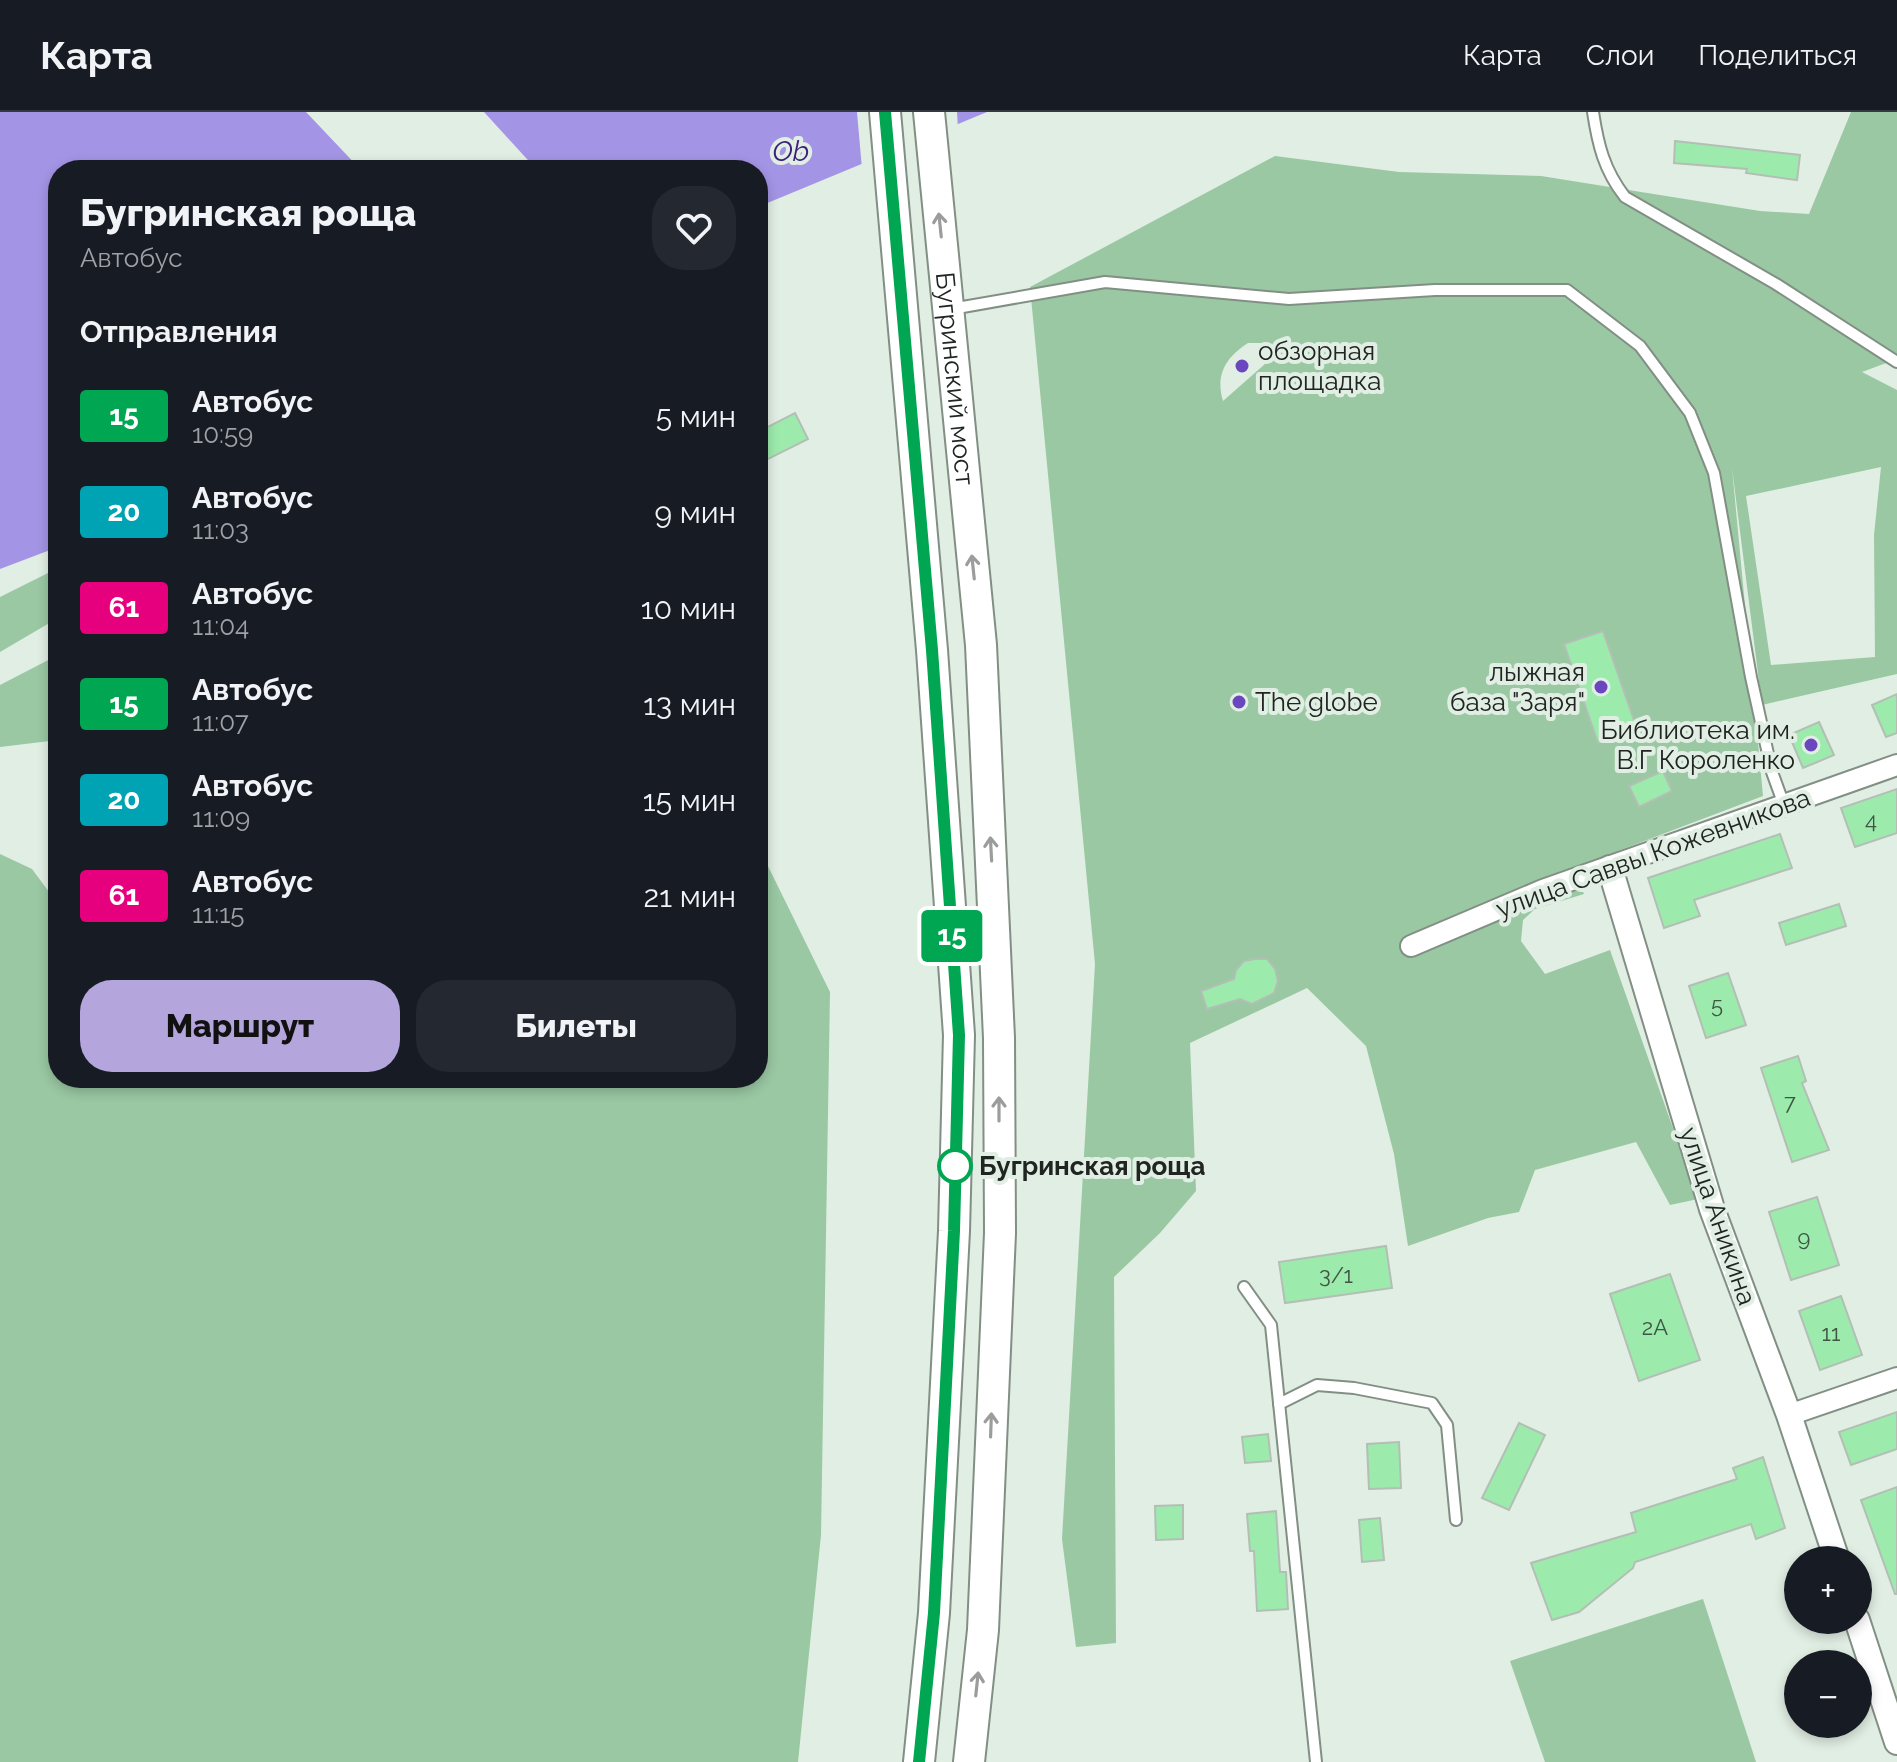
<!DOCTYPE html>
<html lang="ru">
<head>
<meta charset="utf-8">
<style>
  body { margin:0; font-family:Raleway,sans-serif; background:#242831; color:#f1f3f6; height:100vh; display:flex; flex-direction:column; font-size:30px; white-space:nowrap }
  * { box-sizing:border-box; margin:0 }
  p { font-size:26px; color:#9ea1a6 }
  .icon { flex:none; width:44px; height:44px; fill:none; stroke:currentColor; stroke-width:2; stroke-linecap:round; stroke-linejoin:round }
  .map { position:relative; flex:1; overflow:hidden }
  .sheet { position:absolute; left:48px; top:48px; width:720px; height:928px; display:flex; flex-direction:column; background:#171b24; border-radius:32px; box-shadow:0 4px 12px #0003 }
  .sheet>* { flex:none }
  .badge { padding:0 16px; border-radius:6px; font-size:28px; line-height:52px }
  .fabs { position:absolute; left:1784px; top:1434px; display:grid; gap:16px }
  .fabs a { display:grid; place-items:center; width:88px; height:88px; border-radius:50%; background:#171b24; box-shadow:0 4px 12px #0003; font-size:40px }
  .map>.badge { position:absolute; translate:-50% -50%; box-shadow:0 0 0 4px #fff }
  h2 { padding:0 32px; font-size:30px; line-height:72px }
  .round { display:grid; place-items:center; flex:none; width:84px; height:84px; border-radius:32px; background:#242831 }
  .summary { display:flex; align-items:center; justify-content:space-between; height:136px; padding:0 32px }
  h1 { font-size:38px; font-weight:800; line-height:60px }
  .cta { display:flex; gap:16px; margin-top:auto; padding:16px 32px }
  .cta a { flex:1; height:92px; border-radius:32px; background:#b4a5dd; color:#111; font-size:32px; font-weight:800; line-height:92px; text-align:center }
  .cta a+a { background:#242831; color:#f1f3f6 }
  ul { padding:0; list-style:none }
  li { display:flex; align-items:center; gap:24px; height:96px; padding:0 32px }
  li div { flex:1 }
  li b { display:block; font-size:30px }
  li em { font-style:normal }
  li .badge { min-width:88px; font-weight:700; text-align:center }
  header { display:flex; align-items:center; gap:48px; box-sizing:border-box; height:112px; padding:0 40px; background:#171b24; border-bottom:2px solid #363941 }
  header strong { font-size:38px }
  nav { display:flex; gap:44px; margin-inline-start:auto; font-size:28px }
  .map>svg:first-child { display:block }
  .green { fill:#9ac8a3; fill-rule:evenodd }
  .water { fill:#a494e5 }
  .pier { fill:#e1eee3 }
  .building { fill:#9cebad; stroke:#b3bfb5; stroke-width:2 }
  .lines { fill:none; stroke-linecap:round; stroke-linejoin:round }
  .service-casing { stroke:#828f84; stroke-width:14 }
  .minor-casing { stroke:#828f84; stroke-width:24 }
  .tertiary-casing { stroke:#828f84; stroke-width:28 }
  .primary-casing { stroke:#828f84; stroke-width:34 }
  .service { stroke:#fff; stroke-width:10 }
  .minor { stroke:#fff; stroke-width:20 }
  .tertiary { stroke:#fff; stroke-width:24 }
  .primary { stroke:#fff; stroke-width:30 }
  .oneway { stroke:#9b9d9b }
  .line-casing { stroke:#fff; stroke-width:18 }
  .line { stroke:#00a651; stroke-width:12 }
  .poi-dot { fill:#6a46bf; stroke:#e1eee3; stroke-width:3 }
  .stop-dot { fill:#fff; stroke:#00a651; stroke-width:4 }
  .labels { text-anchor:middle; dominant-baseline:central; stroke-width:8; stroke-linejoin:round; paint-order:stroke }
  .number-label { font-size:22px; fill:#3f5644 }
  .poi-label { font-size:26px; fill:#202521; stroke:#e1eee3; text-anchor:start }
  .street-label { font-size:26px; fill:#202521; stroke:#e1eee3 }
  .stop-label { font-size:26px; font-weight:bold; fill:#202521; stroke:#e1eee3; text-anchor:start }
  .water-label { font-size:28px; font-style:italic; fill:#3d1d7b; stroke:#e1eee3 }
</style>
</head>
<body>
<header>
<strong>Карта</strong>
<nav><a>Карта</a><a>Слои</a><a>Поделиться</a></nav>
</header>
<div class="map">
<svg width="1897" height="1650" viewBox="0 0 1897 1650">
  <rect width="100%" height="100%" fill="#e1eee3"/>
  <!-- green -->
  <g class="green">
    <path d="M1851,0H1897V247L1862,260L1897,278V562L1762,593L1732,356L1763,684L1573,756L1584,782L1535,797L1523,808L1521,829L1545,862L1610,838L1698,1087L1670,1093L1636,1030L1535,1058L1519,1100L1488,1106L1408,1134L1394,1042L1366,934L1307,876L1190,931L1196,1079L1160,1121L1114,1165L1116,1531L1076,1535L1062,1427L1095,852L1030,175L1275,44L1399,60L1541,64L1760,99L1809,102ZM1248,231H1261L1275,243L1223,289C1215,263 1226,245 1248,231ZM1881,355L1874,423L1875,545L1771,553L1746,384Z"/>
    <path d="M58,456V506L0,540V485Z"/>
    <path d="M58,543V628L0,635V573Z"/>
    <path d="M758,734L830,880L821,1423L798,1650H0V742L32,757L58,792V966H758Z"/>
    <path d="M1703,1487L1756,1650H1545L1510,1549Z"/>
  </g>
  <!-- water -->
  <g class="water">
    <path d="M0,0H306L361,58H58V435L0,457Z"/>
    <path d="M484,0H987L758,95V58H537Z"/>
  </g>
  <!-- pier -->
  <path class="pier" d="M857,0H957L958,17L862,57Z"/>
  <!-- building -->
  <g class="building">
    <path d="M1675,29L1800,43L1797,68L1746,61L1747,57L1674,51Z"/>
    <path d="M795,301L808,327L758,352V320Z"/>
    <path d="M1603,519L1637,617L1598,631L1564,532Z"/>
    <path d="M1897,582V621L1886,625L1872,593Z"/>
    <path d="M1819,610L1834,643L1803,656L1789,623Z"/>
    <path d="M1663,659L1672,679L1639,695L1629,674Z"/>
    <path d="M1897,677V721L1855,735L1841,696Z"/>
    <path d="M1780,722L1792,756L1694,788L1700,804L1664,816L1648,766Z"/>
    <path d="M1839,792L1846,814L1786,833L1779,811Z"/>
    <path d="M1255,847H1267L1275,857L1278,869L1274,881L1252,892L1240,887L1207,897L1201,879L1234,867L1236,858L1244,849Z"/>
    <path d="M1728,861L1746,913L1706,926L1689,874Z"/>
    <path d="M1798,944L1806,969L1802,971L1829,1038L1792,1050L1761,956Z"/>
    <path d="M1817,1085L1839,1153L1791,1168L1769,1100Z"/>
    <path d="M1386,1134L1392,1176L1285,1191L1279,1150Z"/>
    <path d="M1670,1162L1700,1248L1639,1269L1610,1182Z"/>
    <path d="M1841,1184L1862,1243L1820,1258L1799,1199Z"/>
    <path d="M1897,1300V1337L1851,1353L1839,1320Z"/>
    <path d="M1519,1311L1545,1323L1509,1398L1482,1386Z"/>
    <path d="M1268,1322L1271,1349L1245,1351L1242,1325Z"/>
    <path d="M1399,1330L1401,1376L1369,1377L1367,1332Z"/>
    <path d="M1763,1345L1785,1416L1756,1427L1751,1412L1635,1450L1633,1456L1579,1500L1552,1508L1531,1451L1636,1420L1631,1401L1737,1367L1733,1356Z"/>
    <path d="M1897,1375V1482H1895L1861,1388Z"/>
    <path d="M1183,1393V1427L1156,1428L1155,1394Z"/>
    <path d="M1276,1399L1280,1460H1286L1288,1497L1257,1499L1254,1439H1250L1247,1402Z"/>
    <path d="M1380,1406L1384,1448L1362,1450L1359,1408Z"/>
  </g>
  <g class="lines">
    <defs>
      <g id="service">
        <path d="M1593,0C1598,33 1604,58 1625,85L1776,172L1897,250"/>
        <path d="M957,196L1105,170L1289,187L1435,178H1567L1640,234L1690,301L1714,361L1751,565L1772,660L1784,693"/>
        <path d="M1244,1175L1271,1213L1316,1650"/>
        <path d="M1279,1292L1317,1273L1354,1276L1432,1291L1447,1313L1456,1408"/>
      </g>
      <g id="minor">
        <path d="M1411,834L1543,778L1897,653"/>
        <path d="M1789,1303L1897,1266"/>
      </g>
      <g id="tertiary">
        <path d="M1610,756L1712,1097L1789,1303L1837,1448"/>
        <path d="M1857,1508L1897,1630"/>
      </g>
      <g id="primary">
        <path d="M885,0L932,538L959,923L954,1119L934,1501L919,1650"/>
        <path id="s1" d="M929,0L981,533L999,926L1000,1121L983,1518L969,1650"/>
      </g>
    </defs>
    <!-- service casing -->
    <use href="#service" class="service-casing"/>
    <!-- minor casing -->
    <use href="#minor" class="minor-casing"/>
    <!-- tertiary casing -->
    <use href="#tertiary" class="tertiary-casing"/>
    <!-- primary casing -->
    <use href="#primary" class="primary-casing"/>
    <!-- service -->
    <use href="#service" class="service"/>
    <!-- minor -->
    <use href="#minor" class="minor"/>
    <!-- tertiary -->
    <use href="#tertiary" class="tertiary"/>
    <!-- primary -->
    <use href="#primary" class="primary"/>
  </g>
  <!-- one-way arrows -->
  <defs><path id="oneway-shaft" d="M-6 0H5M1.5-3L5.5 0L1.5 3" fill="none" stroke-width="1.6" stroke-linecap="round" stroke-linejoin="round" transform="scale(2)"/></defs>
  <g class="oneway">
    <use href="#oneway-shaft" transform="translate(940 113) rotate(-96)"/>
    <use href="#oneway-shaft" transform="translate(973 455) rotate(-96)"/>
    <use href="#oneway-shaft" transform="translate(991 737) rotate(-93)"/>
    <use href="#oneway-shaft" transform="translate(999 997) rotate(-90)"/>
    <use href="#oneway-shaft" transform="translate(991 1313) rotate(-88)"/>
    <use href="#oneway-shaft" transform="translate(977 1572) rotate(-84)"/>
  </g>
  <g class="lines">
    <defs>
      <path id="line" d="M885,0L932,538L959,923L954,1119L934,1501L919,1650"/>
    </defs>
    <!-- line casing -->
    <use href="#line" class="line-casing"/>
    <!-- line -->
    <use href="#line" class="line"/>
  </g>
  <!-- markers -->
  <g class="poi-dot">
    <circle cx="1242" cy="254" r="8"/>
    <circle cx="1601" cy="575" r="8"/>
    <circle cx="1239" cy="590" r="8"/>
    <circle cx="1811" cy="633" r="8"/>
  </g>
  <circle class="stop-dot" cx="955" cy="1054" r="16"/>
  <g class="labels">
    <!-- number labels -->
    <g class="number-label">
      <text x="1871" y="708">4</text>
      <text x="1717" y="893">5</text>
      <text x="1790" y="990">7</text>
      <text x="1804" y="1126">9</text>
      <text x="1336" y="1163">3/1</text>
      <text x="1655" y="1215">2А</text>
      <text x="1831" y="1221">11</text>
    </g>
    <!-- poi labels -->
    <g class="poi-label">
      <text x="1258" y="239">обзорная<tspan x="1258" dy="30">площадка</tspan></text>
      <text x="1585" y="560" text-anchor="end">лыжная<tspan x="1585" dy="30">база "Заря"</tspan></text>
      <text x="1255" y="590">The globe</text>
      <text x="1795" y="618" text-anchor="end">Библиотека им.<tspan x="1795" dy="30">В.Г Короленко</tspan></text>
    </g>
    <!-- street labels -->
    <g class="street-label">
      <text stroke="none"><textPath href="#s1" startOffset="268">Бугринский мост</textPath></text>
      <text transform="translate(1653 741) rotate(-20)">улица Саввы Кожевникова</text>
      <text transform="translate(1718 1104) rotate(71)">улица Аникина</text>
    </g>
    <!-- stop labels -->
    <g class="stop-label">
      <text x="979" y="1054">Бугринская роща</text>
    </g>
    <!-- water labels -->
    <g class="water-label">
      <text x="791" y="39">Ob</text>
    </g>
  </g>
</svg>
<div class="fabs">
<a>+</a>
<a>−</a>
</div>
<b class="badge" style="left:952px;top:824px;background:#00a651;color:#fff">15</b>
<section class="sheet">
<div class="summary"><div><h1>Бугринская роща</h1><p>Автобус</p></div><a class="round"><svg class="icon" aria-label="heart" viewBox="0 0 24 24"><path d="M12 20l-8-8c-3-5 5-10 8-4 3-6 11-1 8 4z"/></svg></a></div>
<h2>Отправления</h2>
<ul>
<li><span class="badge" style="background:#00a651;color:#fff">15</span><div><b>Автобус</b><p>10:59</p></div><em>5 мин</em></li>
<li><span class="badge" style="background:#00a3b4;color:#fff">20</span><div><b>Автобус</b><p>11:03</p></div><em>9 мин</em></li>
<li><span class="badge" style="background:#e6007e;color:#fff">61</span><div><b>Автобус</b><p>11:04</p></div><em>10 мин</em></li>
<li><span class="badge" style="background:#00a651;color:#fff">15</span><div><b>Автобус</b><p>11:07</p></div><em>13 мин</em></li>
<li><span class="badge" style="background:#00a3b4;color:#fff">20</span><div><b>Автобус</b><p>11:09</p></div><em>15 мин</em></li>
<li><span class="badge" style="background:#e6007e;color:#fff">61</span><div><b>Автобус</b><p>11:15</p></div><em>21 мин</em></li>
</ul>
<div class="cta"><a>Маршрут</a><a>Билеты</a></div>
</section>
</div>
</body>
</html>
